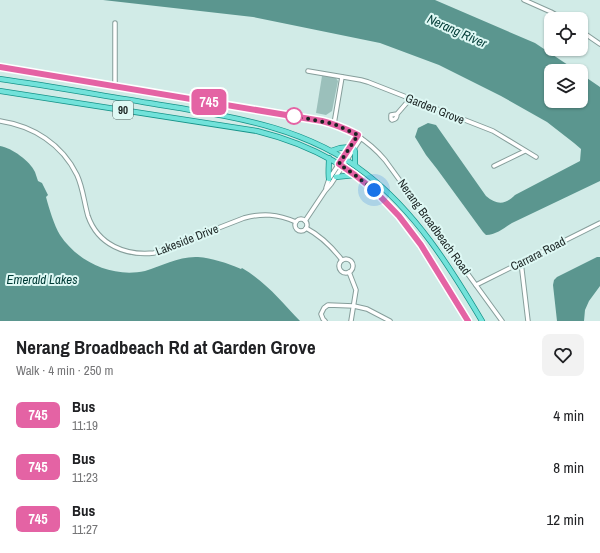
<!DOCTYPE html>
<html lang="en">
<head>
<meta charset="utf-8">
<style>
  body { margin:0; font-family:"Archivo Narrow",sans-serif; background:#f2f2f2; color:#202124; height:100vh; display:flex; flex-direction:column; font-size:15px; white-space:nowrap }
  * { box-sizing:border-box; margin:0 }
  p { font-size:13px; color:#757577 }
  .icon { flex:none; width:22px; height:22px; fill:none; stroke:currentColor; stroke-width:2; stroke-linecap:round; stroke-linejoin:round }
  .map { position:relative; height:321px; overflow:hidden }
  .details { display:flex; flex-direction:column; background:#fff; flex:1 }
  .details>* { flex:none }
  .badge { padding:0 8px; border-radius:6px; font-size:14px; line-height:26px }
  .fabs { position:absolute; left:544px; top:12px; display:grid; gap:8px }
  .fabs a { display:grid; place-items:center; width:44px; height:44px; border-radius:8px; background:#fff; box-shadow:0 1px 3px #0004; font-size:20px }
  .you { position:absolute; width:20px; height:20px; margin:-10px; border:3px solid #fff; border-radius:50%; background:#1a73e8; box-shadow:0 0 0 6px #1a73e833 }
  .map>.badge { position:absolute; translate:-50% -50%; box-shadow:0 0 0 2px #fff }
  .round { display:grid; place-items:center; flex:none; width:42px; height:42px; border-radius:8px; background:#f2f2f2 }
  .summary { display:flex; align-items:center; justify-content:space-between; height:68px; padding:0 16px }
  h1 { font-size:19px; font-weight:800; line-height:30px }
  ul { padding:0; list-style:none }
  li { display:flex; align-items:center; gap:12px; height:52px; padding:0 16px }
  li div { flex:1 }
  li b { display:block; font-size:15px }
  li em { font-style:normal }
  li .badge { min-width:44px; font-weight:700; text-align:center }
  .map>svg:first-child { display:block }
  .green { fill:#9bc0bb }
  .water { fill:#5b968f }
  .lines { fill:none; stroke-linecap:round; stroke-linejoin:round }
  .minor-casing { stroke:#869e9b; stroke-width:5.5 }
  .major-casing { stroke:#169389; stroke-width:6 }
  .minor { stroke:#fff; stroke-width:3.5 }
  .major { stroke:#72e2da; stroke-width:4.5 }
  .line-casing { stroke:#fff; stroke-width:9 }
  .line { stroke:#e463a4; stroke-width:6 }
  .walk { stroke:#1a2322; stroke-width:4; stroke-dasharray:0 7.2 }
  .stop-dot { fill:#fff; stroke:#e463a4; stroke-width:2 }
  .labels { text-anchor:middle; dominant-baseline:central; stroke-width:4; stroke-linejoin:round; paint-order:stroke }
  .shield { fill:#def8f4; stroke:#556361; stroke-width:1 }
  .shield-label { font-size:11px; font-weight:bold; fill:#1a2322 }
  .street-label { font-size:12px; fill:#1a2322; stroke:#def8f4 }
  .water-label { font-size:13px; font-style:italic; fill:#003b36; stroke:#def8f4 }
</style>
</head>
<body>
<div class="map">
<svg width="600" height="321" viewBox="0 0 600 321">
  <rect width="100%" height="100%" fill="#d1ebe7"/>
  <!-- green -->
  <path class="green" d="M322,76L335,77L338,81L332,111L326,115L316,113Z"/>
  <!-- water -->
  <g class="water">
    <path d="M103,0H435L535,43L577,71H551V101H581V74L600,87V181L512,223C504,228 496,235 486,235L483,232L437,169L426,155L415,137L418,128L428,123L436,125L486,196C497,205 505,205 515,195L580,161L581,149L574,143L547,122L501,96L439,65L380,43L253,17Z"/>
    <path d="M0,146C12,148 30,161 35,172C36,175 37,178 38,181L42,183L48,195L46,197C49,208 54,225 60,235C78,262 112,278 145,271C162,266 179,256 198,257C212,258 227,263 241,269L242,268C266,282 281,301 300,321H0Z"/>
    <path d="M597,257H600V286L589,301L585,310L584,321H557L553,285L554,280L557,277Z"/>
  </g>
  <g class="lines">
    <defs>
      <g id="minor">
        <path d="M524,0L551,12L563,19"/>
        <path d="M581,31L600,44"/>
        <path d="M0,67L321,121C347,127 368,140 385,160L502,321"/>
        <path d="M308,71L361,80L368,82L493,131L536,157"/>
        <path d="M115,86V23"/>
        <path d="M397,114L391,115V119L392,120C396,119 397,118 397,114L410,99"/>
        <path d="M0,121C33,126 62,144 77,175C83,188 84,202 88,216C98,245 126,256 154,253L244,218C263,213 277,214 296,222"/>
        <path d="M334,124L342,77"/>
        <path d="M494,166L525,151"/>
        <path d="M326,188L329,179L358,135"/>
        <circle cx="301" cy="225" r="6"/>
        <path d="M305,221L325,191L331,184L361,138"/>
        <path d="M306,228C321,236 332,247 342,260"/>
        <circle cx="346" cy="266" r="7"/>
        <path d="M521,262L528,321"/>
        <path d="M349,272L356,290L351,321"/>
        <path d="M476,285L600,223"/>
        <path d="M325,321L323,319L321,314L324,308L328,305L354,306L367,309L390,321"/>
      </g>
      <g id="major">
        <path d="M0,79C50,86 99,95 149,103C225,116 302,124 365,173C415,211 450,267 482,321"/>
        <path d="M0,91L257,131C309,144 356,168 392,208C409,226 421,247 434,267C446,285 457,303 468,321"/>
        <path d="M354,148L355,152V165"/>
        <path d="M331,151L340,148L350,147"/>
        <path d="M329,158C329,165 328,172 329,179"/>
        <path d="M336,177L355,175"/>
      </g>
    </defs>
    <!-- minor casing -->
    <use href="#minor" class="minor-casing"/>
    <!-- major casing -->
    <use href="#major" class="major-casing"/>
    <!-- minor -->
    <use href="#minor" class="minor"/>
    <!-- major -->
    <use href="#major" class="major"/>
  </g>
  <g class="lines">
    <defs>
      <path id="line" d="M0,67L322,121C335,124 346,129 358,135L339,164L355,175L374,190L399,216L421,245L468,321"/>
    </defs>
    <!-- line casing -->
    <use href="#line" class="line-casing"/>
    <!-- line -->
    <use href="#line" class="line"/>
    <!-- walk -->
    <path class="walk" d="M294,116L334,124L358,135L339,164L355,175L374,190"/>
  </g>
  <!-- markers -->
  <circle class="stop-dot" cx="294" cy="116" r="8"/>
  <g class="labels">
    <!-- shield labels -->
    <rect class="shield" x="113" y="101" width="20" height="18" rx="3"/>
    <g class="shield-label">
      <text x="123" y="110">90</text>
    </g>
    <!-- street labels -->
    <g class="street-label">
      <text transform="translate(435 109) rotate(22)">Garden Grove</text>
      <text transform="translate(434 227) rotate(54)">Nerang Broadbeach Road</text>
      <text transform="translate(187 240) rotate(-21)">Lakeside Drive</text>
      <text transform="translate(538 254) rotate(-27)">Carrara Road</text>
    </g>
    <!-- water labels -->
    <g class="water-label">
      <text transform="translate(457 31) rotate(24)">Nerang River</text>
      <text x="42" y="279">Emerald Lakes</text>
    </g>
  </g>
</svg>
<div class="fabs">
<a><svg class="icon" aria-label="locate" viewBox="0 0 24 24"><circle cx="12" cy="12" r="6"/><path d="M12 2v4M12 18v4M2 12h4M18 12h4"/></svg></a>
<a><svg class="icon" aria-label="layers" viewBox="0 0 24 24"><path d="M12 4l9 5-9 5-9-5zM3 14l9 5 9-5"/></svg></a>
</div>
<div class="you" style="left:374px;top:190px"></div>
<b class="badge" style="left:209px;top:102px;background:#e463a4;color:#fff">745</b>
</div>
<section class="details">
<div class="summary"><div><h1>Nerang Broadbeach Rd at Garden Grove</h1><p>Walk · 4 min · 250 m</p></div><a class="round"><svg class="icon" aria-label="heart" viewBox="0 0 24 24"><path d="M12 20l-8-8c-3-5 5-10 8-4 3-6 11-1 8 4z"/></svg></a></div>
<ul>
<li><span class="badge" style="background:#e463a4;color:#fff">745</span><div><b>Bus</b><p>11:19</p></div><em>4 min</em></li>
<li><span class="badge" style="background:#e463a4;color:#fff">745</span><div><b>Bus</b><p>11:23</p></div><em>8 min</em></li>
<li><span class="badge" style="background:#e463a4;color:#fff">745</span><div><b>Bus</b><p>11:27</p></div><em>12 min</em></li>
</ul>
</section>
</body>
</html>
